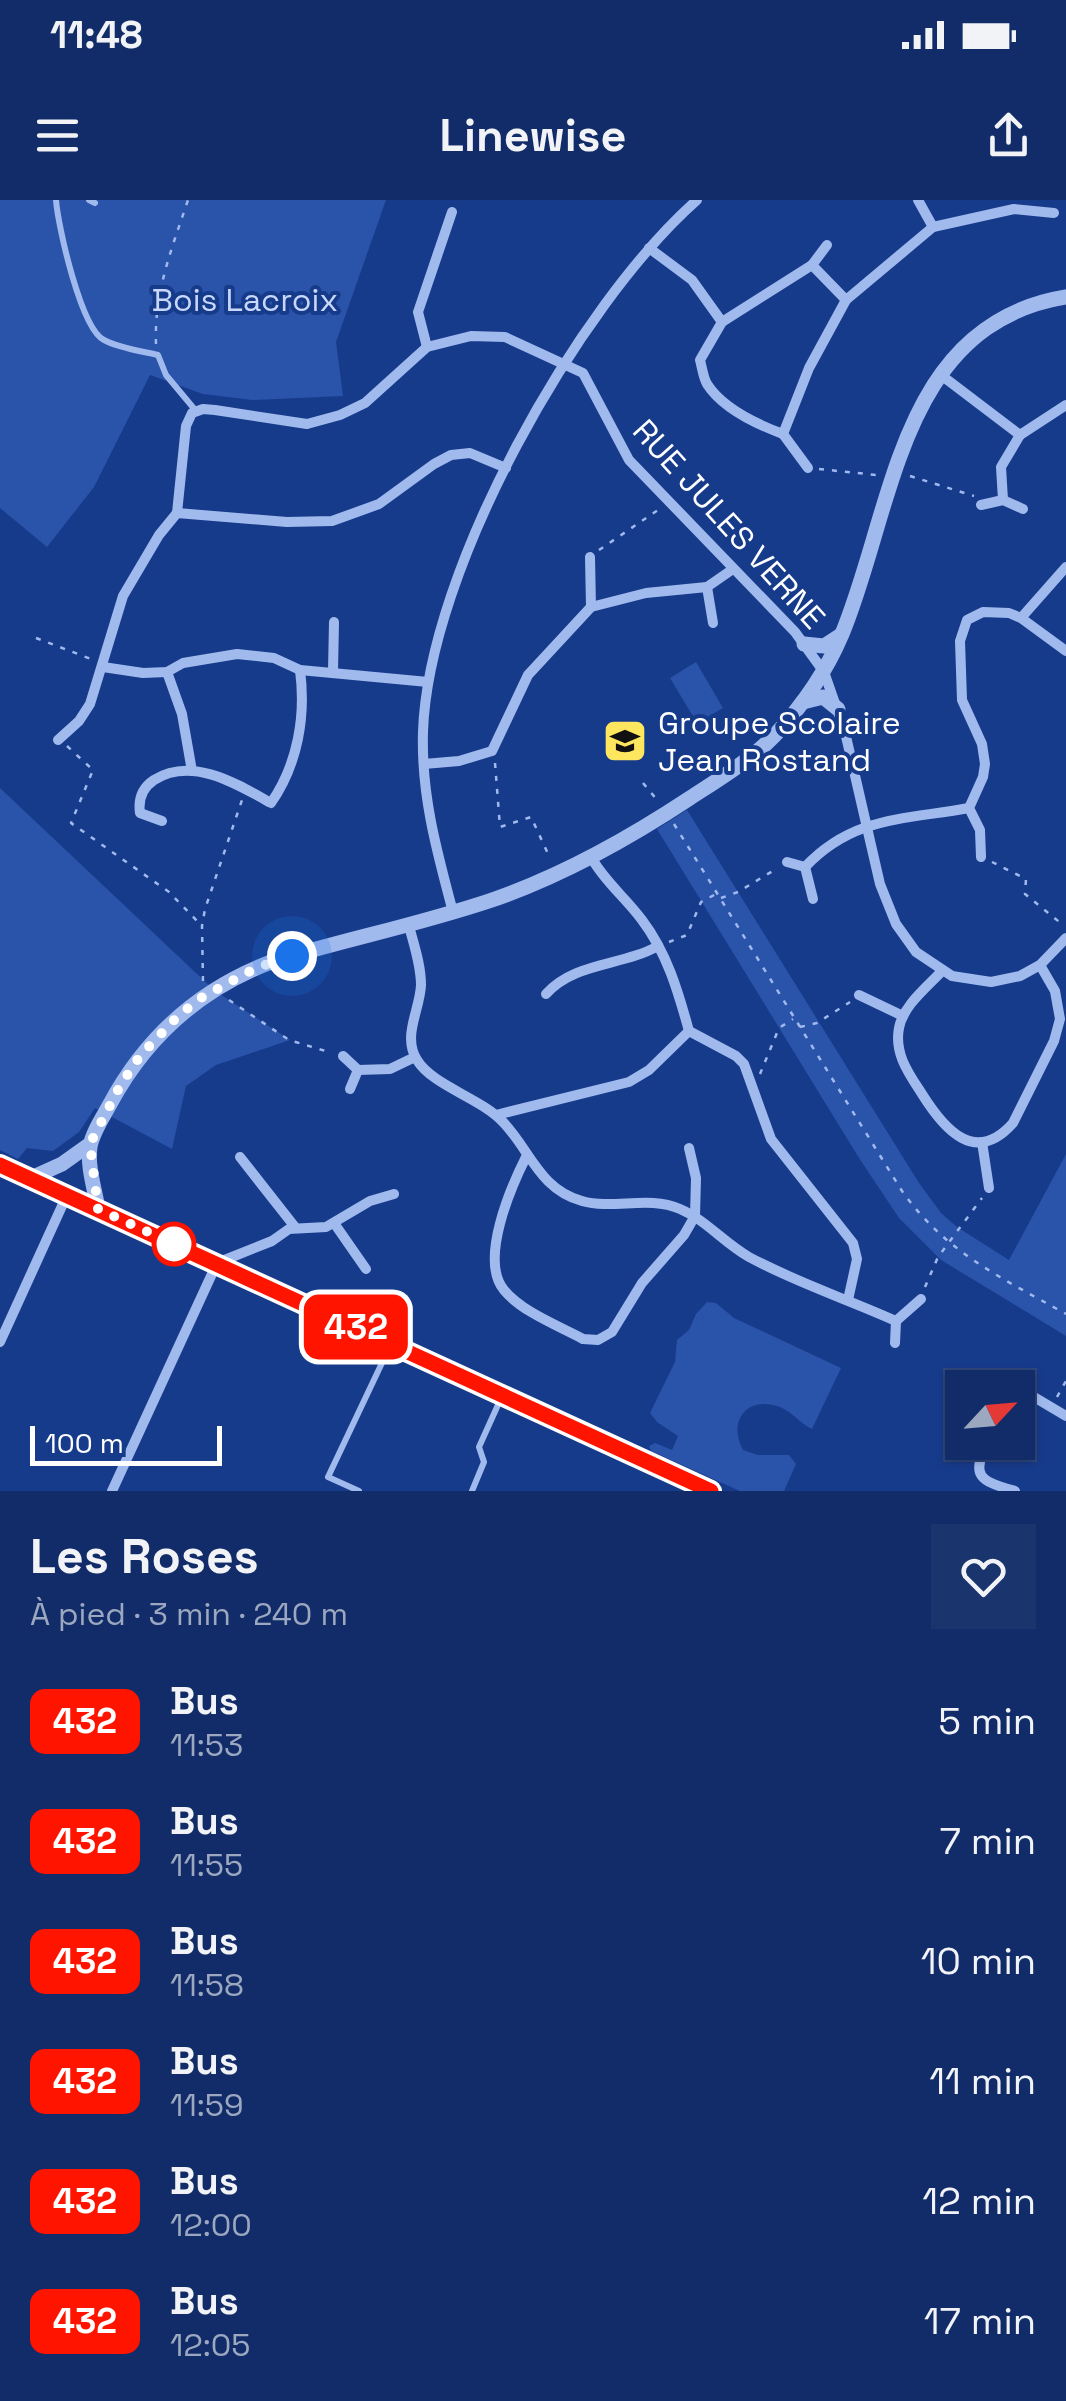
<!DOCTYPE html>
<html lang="fr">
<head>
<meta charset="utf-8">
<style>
  body { margin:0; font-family:"Space Grotesk",sans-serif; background:#1a346e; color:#f1f3f6; height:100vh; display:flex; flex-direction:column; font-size:38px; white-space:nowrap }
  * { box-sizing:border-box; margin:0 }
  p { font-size:32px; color:#9ca7c0 }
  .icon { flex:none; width:55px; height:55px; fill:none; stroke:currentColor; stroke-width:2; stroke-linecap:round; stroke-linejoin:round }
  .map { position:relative; height:1291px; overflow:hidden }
  .side { display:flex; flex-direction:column; background:#112c68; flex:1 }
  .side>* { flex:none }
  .badge { padding:0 20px; border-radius:15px; font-size:35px; line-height:65px }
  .needle { width:65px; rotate:64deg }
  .fabs { position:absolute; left:945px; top:1170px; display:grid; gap:20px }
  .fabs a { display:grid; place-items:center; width:90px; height:90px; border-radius:0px; background:#112c68; box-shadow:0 2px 8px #0004,0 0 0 2px #30487c; font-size:50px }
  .scale { position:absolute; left:30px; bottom:25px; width:192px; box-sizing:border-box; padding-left:10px; border:5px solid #fff; border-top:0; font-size:28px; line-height:35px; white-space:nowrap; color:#fff; -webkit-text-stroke:8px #173b8b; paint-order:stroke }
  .you { position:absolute; width:50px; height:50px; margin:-25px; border:8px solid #fff; border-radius:50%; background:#1a73e8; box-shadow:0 0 0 15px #1a73e833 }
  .map>.badge { position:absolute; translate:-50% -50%; box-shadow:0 0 0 5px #fff }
  .round { display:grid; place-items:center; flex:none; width:105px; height:105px; border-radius:0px; background:#1a346e }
  .head { display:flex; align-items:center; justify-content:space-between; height:170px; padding:0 30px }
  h1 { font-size:48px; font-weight:600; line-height:75px }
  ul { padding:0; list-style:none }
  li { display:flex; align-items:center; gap:30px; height:120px; padding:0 30px }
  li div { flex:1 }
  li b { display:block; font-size:38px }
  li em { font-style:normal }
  li .badge { min-width:110px; font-weight:700; text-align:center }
  .status { display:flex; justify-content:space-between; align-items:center; height:70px; padding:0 50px; background:#112c68; direction:ltr }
  .status svg { height:28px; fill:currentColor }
  header { display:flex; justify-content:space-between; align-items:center; height:130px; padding:0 30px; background:#112c68; font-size:45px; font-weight:600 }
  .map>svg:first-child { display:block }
  .green { fill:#2a53aa }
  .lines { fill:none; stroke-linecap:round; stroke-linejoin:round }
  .path { stroke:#a1baee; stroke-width:2.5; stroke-dasharray:5 8; stroke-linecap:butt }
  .service { stroke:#a1baee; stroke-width:6 }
  .minor { stroke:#a1baee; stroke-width:10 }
  .tertiary { stroke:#a1baee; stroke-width:15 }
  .line-casing { stroke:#fff; stroke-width:22 }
  .line { stroke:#ff1400; stroke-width:15 }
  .walk { stroke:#fff; stroke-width:10; stroke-dasharray:0 18 }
  .stop-dot { fill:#fff; stroke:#ff1400; stroke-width:5 }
  .labels { text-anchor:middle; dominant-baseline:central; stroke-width:8; stroke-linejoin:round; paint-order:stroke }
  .park-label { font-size:32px; fill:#c7d8fa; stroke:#173b8b }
  .street-label { font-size:32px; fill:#fff; stroke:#173b8b }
  .poi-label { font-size:32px; fill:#fff; stroke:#173b8b; text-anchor:start }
</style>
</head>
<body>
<div class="status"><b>11:48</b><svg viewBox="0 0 49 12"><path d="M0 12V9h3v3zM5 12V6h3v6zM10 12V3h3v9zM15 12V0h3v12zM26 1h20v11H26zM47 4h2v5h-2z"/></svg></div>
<header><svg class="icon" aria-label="menu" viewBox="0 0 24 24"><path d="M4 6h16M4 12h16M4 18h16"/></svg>Linewise<svg class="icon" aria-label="share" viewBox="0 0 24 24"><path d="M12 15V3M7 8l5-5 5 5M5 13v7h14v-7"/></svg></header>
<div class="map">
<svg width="1066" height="1291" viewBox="0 0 1066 1291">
  <rect width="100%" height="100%" fill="#173b8b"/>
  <!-- green -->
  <g class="green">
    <path d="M0,0H386L336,142L343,196L252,200L203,194L150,175L94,287L47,347L0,308Z"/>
    <path d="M696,462L723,508L697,523L670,478Z"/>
    <path d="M0,588L214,790L290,840L216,865L186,886L172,949L95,908L79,932L53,951L27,948L18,959L0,950Z"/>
    <path d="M687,610L919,983L941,1013L957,1027L1009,1060L1066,954V1136L941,1060L899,1018L859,958L657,629Z"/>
    <path d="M707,1102L716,1103L734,1118L841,1168L812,1229C801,1224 792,1212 780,1207C748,1195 727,1220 743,1250L758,1255H789L796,1264L784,1291H740L651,1251L649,1246L655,1243L672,1250L678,1236L657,1222L650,1213L675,1162L677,1140L689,1130L696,1114Z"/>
  </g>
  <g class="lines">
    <!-- path -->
    <g class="path">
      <path d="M156,144C154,92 172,48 188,0"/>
      <path d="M819,269L876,275"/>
      <path d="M910,276L974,296"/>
      <path d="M599,350L658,310"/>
      <path d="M36,438L91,459"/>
      <path d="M67,546L93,570L71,623L169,692L202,726"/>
      <path d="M495,563L500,627L531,617L550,658"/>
      <path d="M643,583L658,601"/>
      <path d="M674,624L902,991C946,1053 1002,1078 1066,1114"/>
      <path d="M992,662L1026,679L1025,694L1063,725"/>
      <path d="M721,698L738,692L776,669"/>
      <path d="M669,742L687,735L701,702L716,694"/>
      <path d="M203,781L202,726L205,709L242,600"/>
      <path d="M229,800L289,840L332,853"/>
      <path d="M800,827L817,823L850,802"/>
      <path d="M760,874L779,828L793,819"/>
      <path d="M925,1087L938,1057L982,998"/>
      <path d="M1057,1197L1066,1181"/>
    </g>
    <!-- service -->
    <g class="service">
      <path d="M56,0C58,26 81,129 104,140C119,148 141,151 158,155L166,175L196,211"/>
      <path d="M89,0L95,3"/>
      <path d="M359,1291L328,1277L390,1146"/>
      <path d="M472,1291L484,1262L479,1247L502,1196"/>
    </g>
    <!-- minor -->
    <g class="minor">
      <path d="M933,27L1014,9L1054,13"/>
      <path d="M649,48L692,80L722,122"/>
      <path d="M812,65L827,45"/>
      <path d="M427,147L418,112L452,12"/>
      <path d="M941,175L1020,235L1066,205"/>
      <path d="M783,234C756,224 723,209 707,184C703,177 702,167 700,160L722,122L812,65L846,100"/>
      <path d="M808,268L783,234L809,168L846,100L933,27L918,0"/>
      <path d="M1003,300L1001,267L1020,235"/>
      <path d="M981,305L1003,300L1023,309"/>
      <path d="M177,313L287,322L332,321L379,304L434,264L451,255L470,253L506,268"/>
      <path d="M590,357L591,407"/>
      <path d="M707,387L713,423"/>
      <path d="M1021,418L1066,367"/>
      <path d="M103,467L143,473L167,472L183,463L237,454L274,458L300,470L428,482"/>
      <path d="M333,471L334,422"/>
      <path d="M167,472L182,514L192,571"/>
      <path d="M58,540L79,521L90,504L123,396L159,335L177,313L186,226L192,213L203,209L215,210L307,224L340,215L365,203L427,147L471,136L505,137L583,173L629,260L795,432L824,472L845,532L880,684L896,724L916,752L952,776L991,782L1020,776L1040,765L1066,738"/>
      <path d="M424,564L459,561L492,551L528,475L591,407L646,393L707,387L733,369"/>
      <path d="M162,621L140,613C138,599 142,588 154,580C192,556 237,584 271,603C298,564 306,516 300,470"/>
      <path d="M591,657C604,681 626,698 642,720C667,753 678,791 689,831L736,856L744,864L771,939L853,1043L857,1059L848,1100"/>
      <path d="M981,657L980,630L969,608L983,577L985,564L982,544L962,500L960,441L967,420L983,412L1009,413L1021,418L1066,451"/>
      <path d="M787,662L805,667L813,699"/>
      <path d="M805,667C853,616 904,620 969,608"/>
      <path d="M453,712C437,652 421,595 423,532C428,371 577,106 697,0"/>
      <path d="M409,726C414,745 421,765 421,785C420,810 402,836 417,860C433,886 481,898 503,922C530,950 539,989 582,1001C614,1010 648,995 680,1009C706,1020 724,1043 749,1057C795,1082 847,1099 896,1121"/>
      <path d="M941,772C926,788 903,806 899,828C894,854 909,874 922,894C944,929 975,966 1013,923L1054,841L1060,819L1055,791L1040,765"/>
      <path d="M546,794C574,762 623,766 658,746"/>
      <path d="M859,795L903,816"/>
      <path d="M343,856L358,870L350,889"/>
      <path d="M358,870L390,869L415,857"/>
      <path d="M496,915L629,882L649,870L689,831"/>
      <path d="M982,942L989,988"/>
      <path d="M240,957L295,1027"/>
      <path d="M526,957C511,987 479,1060 504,1090C522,1112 559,1126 583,1139L598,1140L612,1132L642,1083L684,1035L695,1016L696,978L689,948"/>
      <path d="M334,1023L366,1069"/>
      <path d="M0,1142L67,995"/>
      <path d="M895,1143L896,1121L921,1099"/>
      <path d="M1018,1196L1034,1197L1066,1216"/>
      <path d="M988,1242C969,1278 982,1281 1015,1291"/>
      <path d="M112,1291L217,1063L272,1041L289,1029L326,1027L370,1001L394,994"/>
    </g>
    <!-- tertiary -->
    <g class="tertiary">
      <path d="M804,444L824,446L841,435"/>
      <path d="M803,502L823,497L838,509"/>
      <path d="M0,965L711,1291"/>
      <path d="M31,978L62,964L90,944"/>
      <path d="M98,1009C95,990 87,966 90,947C92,933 103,917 110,904C146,837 200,789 271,762C343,740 417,725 489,701C560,677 628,639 690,598C719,579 751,560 775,535C803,505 826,472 842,434C894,309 899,124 1066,97"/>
    </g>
  </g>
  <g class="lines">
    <defs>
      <path id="line" d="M0,965L711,1291"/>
    </defs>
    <!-- line casing -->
    <use href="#line" class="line-casing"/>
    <!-- line -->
    <use href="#line" class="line"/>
    <!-- walk -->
    <path class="walk" d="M174,1044L185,1049L98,1009L90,944L120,886L140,856L178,816L201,798L256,768L292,756"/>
  </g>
  <!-- icons -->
  <defs>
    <symbol id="school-square" viewBox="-11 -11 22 22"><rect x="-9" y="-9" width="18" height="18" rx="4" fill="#ffe65f" stroke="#173b8b"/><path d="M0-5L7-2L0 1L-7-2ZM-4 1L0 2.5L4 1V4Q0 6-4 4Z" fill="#111"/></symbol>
  </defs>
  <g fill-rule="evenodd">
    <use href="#school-square" x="600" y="516" width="50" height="50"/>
  </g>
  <!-- markers -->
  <circle class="stop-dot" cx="174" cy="1044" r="20"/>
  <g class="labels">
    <!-- park labels -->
    <g class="park-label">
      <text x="245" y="100">Bois Lacroix</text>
    </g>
    <!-- street labels -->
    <g class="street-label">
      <text transform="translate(729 324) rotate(48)">RUE JULES VERNE</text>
    </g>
    <!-- poi labels -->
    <g class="poi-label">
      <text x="658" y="523">Groupe Scolaire<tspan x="658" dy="37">Jean Rostand</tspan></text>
    </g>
  </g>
</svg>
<div class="fabs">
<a><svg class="needle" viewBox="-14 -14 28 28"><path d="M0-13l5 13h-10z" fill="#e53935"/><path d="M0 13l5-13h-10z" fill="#9ca7c0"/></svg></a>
</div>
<div class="scale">100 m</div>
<div class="you" style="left:292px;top:756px"></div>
<b class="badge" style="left:356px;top:1127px;background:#ff1400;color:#fff">432</b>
</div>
<section class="side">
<div class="head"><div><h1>Les Roses</h1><p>À pied · 3 min · 240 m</p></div><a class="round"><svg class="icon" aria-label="heart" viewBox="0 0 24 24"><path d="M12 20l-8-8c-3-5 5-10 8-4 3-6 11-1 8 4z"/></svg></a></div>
<ul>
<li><span class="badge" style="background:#ff1400;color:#fff">432</span><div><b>Bus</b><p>11:53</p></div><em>5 min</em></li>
<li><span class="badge" style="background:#ff1400;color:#fff">432</span><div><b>Bus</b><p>11:55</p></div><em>7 min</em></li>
<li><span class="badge" style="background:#ff1400;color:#fff">432</span><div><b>Bus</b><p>11:58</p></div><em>10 min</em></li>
<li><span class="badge" style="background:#ff1400;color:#fff">432</span><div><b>Bus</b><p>11:59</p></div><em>11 min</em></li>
<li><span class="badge" style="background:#ff1400;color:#fff">432</span><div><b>Bus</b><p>12:00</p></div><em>12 min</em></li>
<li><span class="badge" style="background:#ff1400;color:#fff">432</span><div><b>Bus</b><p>12:05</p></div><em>17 min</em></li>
</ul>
</section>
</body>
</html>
